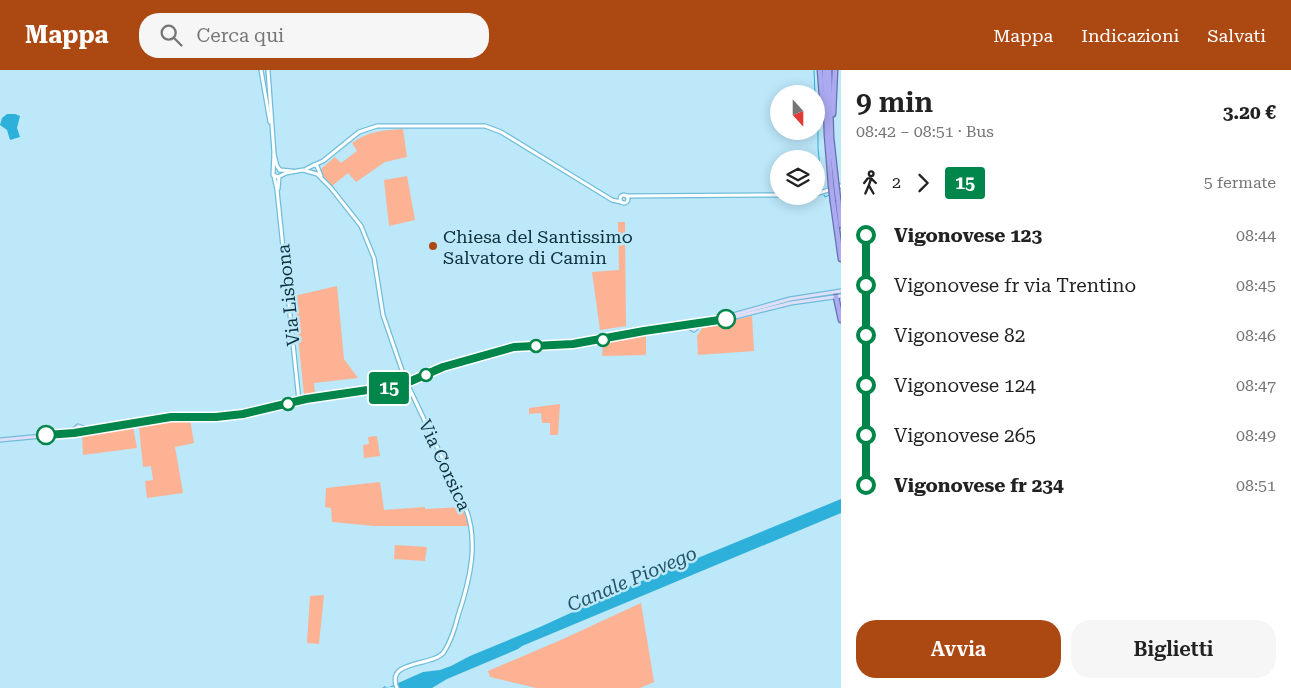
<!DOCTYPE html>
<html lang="it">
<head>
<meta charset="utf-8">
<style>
  body { margin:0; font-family:"Roboto Serif",serif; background:#f6f6f6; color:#222; height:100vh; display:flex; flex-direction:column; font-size:19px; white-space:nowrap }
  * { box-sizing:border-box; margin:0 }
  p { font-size:16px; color:#767676 }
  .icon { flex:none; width:28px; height:28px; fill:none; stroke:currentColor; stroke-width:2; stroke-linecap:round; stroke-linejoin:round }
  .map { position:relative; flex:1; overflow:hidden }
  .panel { display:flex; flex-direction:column; background:#fff; width:450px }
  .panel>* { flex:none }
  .badge { padding:0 10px; border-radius:4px; font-size:18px; line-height:32px }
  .needle { width:32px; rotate:159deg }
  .tools { position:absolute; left:770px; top:15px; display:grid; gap:10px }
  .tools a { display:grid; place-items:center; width:55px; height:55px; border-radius:50%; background:#fff; box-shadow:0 2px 12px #0003; font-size:25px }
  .map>.badge { position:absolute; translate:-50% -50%; box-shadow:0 0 0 2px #fff }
  .legs { display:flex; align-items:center; gap:8px; height:55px; padding:0 15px; font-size:16px }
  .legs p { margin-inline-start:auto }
  .summary { display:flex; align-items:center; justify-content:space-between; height:85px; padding:0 15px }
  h1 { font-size:28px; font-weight:600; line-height:38px }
  .primary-button { display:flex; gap:10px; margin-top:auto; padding:10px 15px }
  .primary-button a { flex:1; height:58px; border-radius:20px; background:#ac4913; color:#fff; font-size:20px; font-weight:600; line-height:58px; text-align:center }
  .primary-button a+a { background:#f6f6f6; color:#222 }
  ul { padding:0 15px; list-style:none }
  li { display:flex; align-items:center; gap:18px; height:50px; font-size:19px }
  li i { display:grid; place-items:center; width:8px; height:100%; margin:0 6px; background:currentColor }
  li i::after { content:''; width:12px; height:12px; margin:-6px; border:4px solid; border-radius:50%; background:#fff }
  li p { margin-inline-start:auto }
  li:first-child i { background:linear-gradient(#0000 50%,currentColor 0) }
  li:last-child i { background:linear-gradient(currentColor 50%,#0000 0) }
  header { display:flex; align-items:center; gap:30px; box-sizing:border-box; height:70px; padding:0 25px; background:#ac4913; color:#fff }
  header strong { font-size:24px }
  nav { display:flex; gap:28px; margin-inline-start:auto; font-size:18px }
  .search { width:350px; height:45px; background:#f6f6f6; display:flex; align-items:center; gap:12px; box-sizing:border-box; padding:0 18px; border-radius:20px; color:#767676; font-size:19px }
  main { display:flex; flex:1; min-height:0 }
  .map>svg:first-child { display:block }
  .green { fill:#fcb293 }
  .water { fill:#2db0d9 }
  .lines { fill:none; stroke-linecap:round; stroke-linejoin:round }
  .stream { stroke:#2db0d9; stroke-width:1 }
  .tertiary-casing { stroke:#70bdda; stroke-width:5.5 }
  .secondary-casing { stroke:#70bdda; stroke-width:5.5 }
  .trunk-casing { stroke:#6771af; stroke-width:7 }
  .tertiary { stroke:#fff; stroke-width:3 }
  .secondary { stroke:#e0dffa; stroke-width:3 }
  .trunk { stroke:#acaaf0; stroke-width:4.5 }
  .trunk-bridge-casing { stroke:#6771af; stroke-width:7; stroke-linecap:butt }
  .trunk-bridge { stroke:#acaaf0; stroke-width:4.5 }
  .line-1-casing { stroke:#fff; stroke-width:11 }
  .line-1 { stroke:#00854a; stroke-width:8 }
  .poi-dot { fill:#ac4913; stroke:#bce8fa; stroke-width:2 }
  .stop-1-dot { fill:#fff; stroke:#00854a; stroke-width:2.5 }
  .labels { text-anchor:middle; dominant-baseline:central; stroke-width:5; stroke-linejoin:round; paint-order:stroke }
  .poi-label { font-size:18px; fill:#0e303b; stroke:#bce8fa; text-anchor:start }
  .street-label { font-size:18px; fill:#0e303b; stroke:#bce8fa }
  .water-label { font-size:19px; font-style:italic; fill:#256; stroke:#bce8fa }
</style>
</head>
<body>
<header>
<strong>Mappa</strong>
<div class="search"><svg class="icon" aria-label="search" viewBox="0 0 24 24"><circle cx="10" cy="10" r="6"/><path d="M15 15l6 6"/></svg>Cerca qui</div>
<nav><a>Mappa</a><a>Indicazioni</a><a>Salvati</a></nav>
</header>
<main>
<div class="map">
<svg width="841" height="618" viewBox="0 0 841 618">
  <rect width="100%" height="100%" fill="#bce8fa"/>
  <!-- green -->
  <g class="green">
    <path d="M403,59L407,87L385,92L356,112L348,103L332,116L320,102L322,98L335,87L341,93L357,81L352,73C368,61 384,60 403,59Z"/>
    <path d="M407,106L415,150L389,156L384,110Z"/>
    <path d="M618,152H625L626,256L600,260L592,202L619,200Z"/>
    <path d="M337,216L344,289L358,308L314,313L315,326H305L304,325L294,226Z"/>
    <path d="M752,246L754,281L698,285L697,266L703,257Z"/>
    <path d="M646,265V285L602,286L603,274Z"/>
    <path d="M560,334L558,365H550V353H542L541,343L529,344V338Z"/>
    <path d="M179,348L190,349L194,373L175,377L183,423L147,428L145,411L153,410L151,396L143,397L139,357L142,353Z"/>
    <path d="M128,356L133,357L137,378L83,385L82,362Z"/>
    <path d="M377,366L380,386L364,388L363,375L369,374L368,367Z"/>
    <path d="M380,412L384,440L425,437V439L463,437L470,456H374L332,452L331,438L325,437L326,418Z"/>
    <path d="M395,475L427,477L425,491L394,489Z"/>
    <path d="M324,525L319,574L307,573L310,526Z"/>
    <path d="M641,533L654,612L640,618H536L490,607L488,601L563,569Z"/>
  </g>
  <!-- water -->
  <g class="water">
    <path d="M7,44H15L20,46L17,58L20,67L10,70L7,60L0,55L2,48Z"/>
    <path d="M841,429V443L522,576L518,579L447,609L432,618H398L399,616L382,618L385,616L387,618L423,602L440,600L451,596L470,586L540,557L632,515Z"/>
  </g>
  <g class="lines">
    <!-- stream -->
    <g class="stream">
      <path d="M814,0L815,24"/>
      <path d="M816,31L818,46V79L822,116"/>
      <path d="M824,125L825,127L836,122"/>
    </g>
    <defs>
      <g id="tertiary">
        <path d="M261,0L270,52"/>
        <path d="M268,0L274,83L273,105L278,107L286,103L303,100L317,104L331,118L361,156L374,188L383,245L405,309L464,434C480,470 470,510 458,546C455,558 451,571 444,582C433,597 385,589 397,618"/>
        <path d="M274,84L277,96L280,100"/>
        <path d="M314,95L323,91L359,62L377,56H485L501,62L612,130L621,132"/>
        <path d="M306,99L314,95L317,96L321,106"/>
        <path d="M280,100L292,101"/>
        <path d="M274,106L277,120L299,331"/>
        <path d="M278,119L279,107"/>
        <path d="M816,124L841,116"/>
        <circle cx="624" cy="129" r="4"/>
        <path d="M626,126L779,125"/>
      </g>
      <g id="secondary">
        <path d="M722,248L790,229L841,221"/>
        <path d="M685,255L694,260L702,253"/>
        <path d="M72,362L78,356L87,359"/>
        <path d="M0,370L74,363L171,347H216L243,344L306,329L402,315L443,297L514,277L570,275L595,271L644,261L727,249L791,233L841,226"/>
      </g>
      <g id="trunk">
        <path d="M820,0L823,39"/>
        <path d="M825,0L827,65L831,115"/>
        <path d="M829,0L831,67L836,113"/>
        <path d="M833,44L835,0"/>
        <path d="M838,129L841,155"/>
        <path d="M833,132L841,189"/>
        <path d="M836,227L841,250"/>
      </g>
    </defs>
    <!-- tertiary casing -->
    <use href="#tertiary" class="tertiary-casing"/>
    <!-- secondary casing -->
    <use href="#secondary" class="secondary-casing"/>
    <!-- trunk casing -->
    <use href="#trunk" class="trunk-casing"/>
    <!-- tertiary -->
    <use href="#tertiary" class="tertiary"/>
    <!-- secondary -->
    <use href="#secondary" class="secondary"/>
    <!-- trunk -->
    <use href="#trunk" class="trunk"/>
    <defs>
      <g id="trunk-bridge">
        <path d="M836,113L838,129"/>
        <path d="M831,115L833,132"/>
      </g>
    </defs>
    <!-- trunk-bridge casing -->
    <use href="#trunk-bridge" class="trunk-bridge-casing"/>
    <!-- trunk-bridge -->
    <use href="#trunk-bridge" class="trunk-bridge"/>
  </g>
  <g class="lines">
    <defs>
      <path id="line-1" d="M46,365L74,363L171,347H216L243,344L306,329L402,315L443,297L514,277L573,274L644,261L726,249"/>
    </defs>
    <!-- line-1 casing -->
    <use href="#line-1" class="line-1-casing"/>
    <!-- line-1 -->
    <use href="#line-1" class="line-1"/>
  </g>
  <!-- markers -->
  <circle class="poi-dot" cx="433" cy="176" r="5"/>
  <g class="stop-1-dot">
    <circle cx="726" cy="249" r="9"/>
    <circle cx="603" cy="270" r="6"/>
    <circle cx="536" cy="276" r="6"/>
    <circle cx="426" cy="305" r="6"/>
    <circle cx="288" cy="334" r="6"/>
    <circle cx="46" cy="365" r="9"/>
  </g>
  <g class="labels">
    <!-- poi labels -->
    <g class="poi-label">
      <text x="443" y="166">Chiesa del Santissimo<tspan x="443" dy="21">Salvatore di Camin</tspan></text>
    </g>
    <!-- street labels -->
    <g class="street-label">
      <text transform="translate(288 225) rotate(-96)">Via Lisbona</text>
      <text transform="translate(445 395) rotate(65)">Via Corsica</text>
    </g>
    <!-- water labels -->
    <g class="water-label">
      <text transform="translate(632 509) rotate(-23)">Canale Piovego</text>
    </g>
  </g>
</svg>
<div class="tools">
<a><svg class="needle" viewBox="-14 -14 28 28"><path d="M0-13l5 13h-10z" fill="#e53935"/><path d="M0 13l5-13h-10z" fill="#767676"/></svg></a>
<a><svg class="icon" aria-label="layers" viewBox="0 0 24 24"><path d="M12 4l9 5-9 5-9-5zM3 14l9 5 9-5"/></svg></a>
</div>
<b class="badge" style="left:389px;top:318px;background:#00854a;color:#fff">15</b>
</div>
<section class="panel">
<div class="summary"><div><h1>9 min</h1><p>08:42 – 08:51 · Bus</p></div><b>3.20 €</b></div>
<div class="legs"><svg class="icon" aria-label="walk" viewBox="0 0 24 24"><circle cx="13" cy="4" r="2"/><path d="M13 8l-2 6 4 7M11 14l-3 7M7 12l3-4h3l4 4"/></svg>2<svg class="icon" aria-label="forward" viewBox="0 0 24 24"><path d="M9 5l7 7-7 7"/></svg><b class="badge" style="background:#00854a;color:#fff">15</b><p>5 fermate</p></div>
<ul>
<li><i style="color:#00854a"></i><b>Vigonovese 123</b><p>08:44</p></li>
<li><i style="color:#00854a"></i><span>Vigonovese fr via Trentino</span><p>08:45</p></li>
<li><i style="color:#00854a"></i><span>Vigonovese 82</span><p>08:46</p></li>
<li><i style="color:#00854a"></i><span>Vigonovese 124</span><p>08:47</p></li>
<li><i style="color:#00854a"></i><span>Vigonovese 265</span><p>08:49</p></li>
<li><i style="color:#00854a"></i><b>Vigonovese fr 234</b><p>08:51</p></li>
</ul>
<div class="primary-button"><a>Avvia</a><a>Biglietti</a></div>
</section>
</main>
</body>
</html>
